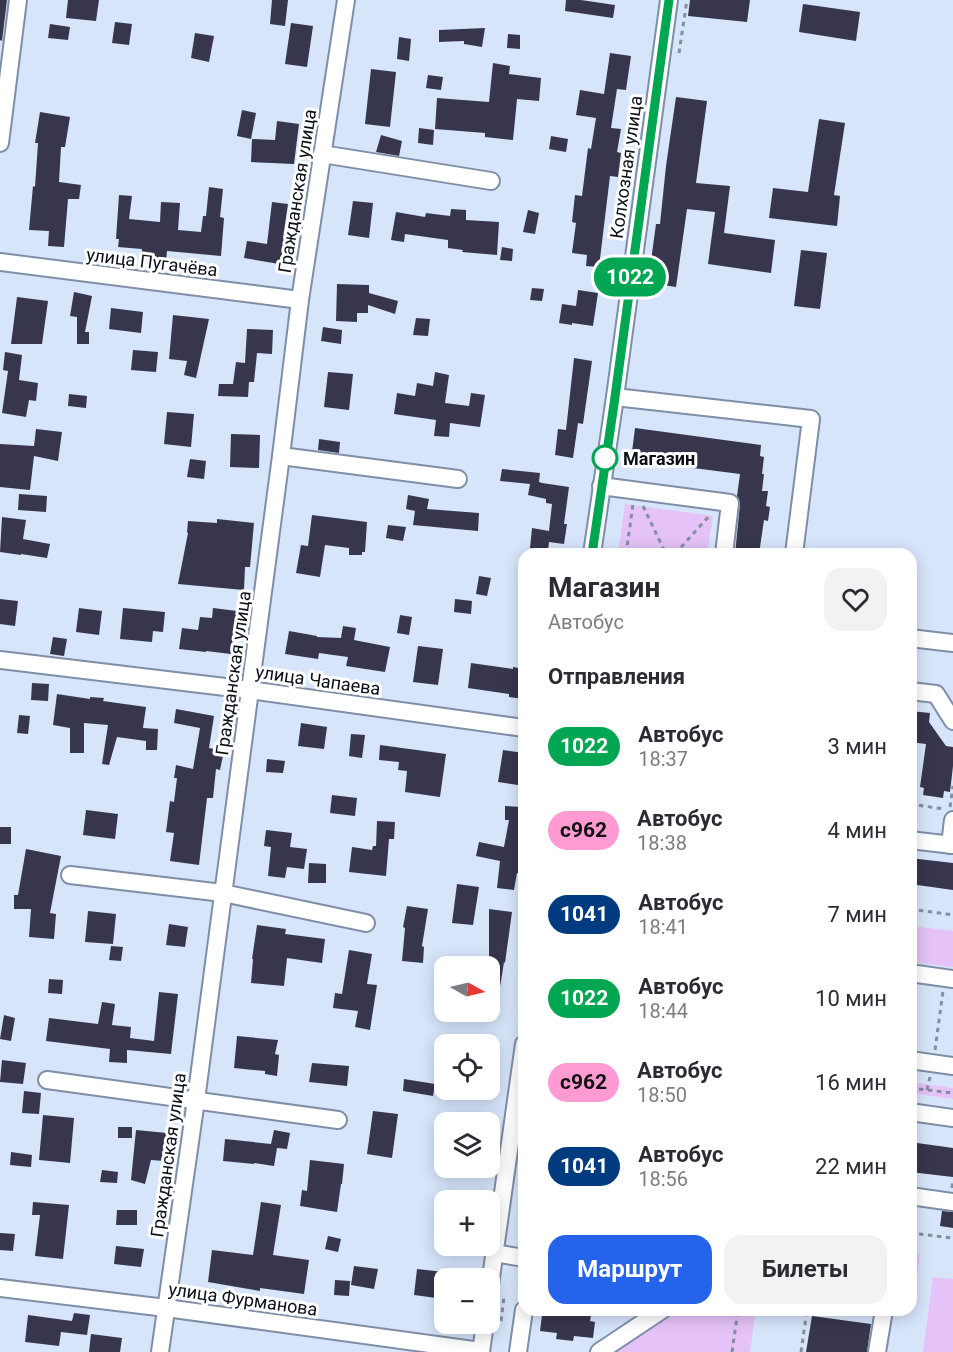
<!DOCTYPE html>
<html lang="ru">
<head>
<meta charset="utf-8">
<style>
  body { margin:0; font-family:Roboto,sans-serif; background:#f2f2f3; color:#2b2b33; height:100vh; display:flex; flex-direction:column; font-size:22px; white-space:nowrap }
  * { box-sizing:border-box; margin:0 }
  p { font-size:20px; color:#7c7c81 }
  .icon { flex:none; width:33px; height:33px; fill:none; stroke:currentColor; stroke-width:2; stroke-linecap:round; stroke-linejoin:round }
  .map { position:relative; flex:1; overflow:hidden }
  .sheet { position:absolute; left:518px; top:548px; width:399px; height:768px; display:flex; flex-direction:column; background:#fff; border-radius:18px; box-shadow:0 3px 15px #0003 }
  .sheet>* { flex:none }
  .badge { padding:0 12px; border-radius:20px; font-size:21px; line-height:39px }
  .needle { width:39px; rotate:98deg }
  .tools { position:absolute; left:434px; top:956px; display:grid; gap:12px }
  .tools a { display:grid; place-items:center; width:66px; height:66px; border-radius:12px; background:#fff; box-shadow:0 3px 15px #0003; font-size:30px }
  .map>.badge { position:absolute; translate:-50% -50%; box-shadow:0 0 0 3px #fff }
  h2 { padding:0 30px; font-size:22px; line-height:54px }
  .round { display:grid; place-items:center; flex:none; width:63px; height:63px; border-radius:18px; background:#f2f2f3 }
  .summary { display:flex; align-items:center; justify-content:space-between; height:102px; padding:0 30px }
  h1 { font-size:28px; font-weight:700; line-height:45px }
  .action { display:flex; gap:12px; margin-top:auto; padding:12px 30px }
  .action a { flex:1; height:69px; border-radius:18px; background:#2563eb; color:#fff; font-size:24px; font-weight:700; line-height:69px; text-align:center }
  .action a+a { background:#f2f2f3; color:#2b2b33 }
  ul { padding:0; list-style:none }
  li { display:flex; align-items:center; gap:18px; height:84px; padding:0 30px }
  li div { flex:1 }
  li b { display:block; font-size:22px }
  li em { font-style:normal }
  li .badge { min-width:66px; font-weight:700; text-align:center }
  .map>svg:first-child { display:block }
  .green { fill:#e5c2f7 }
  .building { fill:#37364d }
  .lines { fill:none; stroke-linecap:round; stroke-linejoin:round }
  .minor-casing { stroke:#7f8ea7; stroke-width:20 }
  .path { stroke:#838e9e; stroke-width:3; stroke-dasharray:4.5 4.5; stroke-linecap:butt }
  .minor { stroke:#fff; stroke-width:16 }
  .line-casing { stroke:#fff; stroke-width:14 }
  .line { stroke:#00a651; stroke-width:9 }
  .stop-dot { fill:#fff; stroke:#00a651; stroke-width:3 }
  .labels { text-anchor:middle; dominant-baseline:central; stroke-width:6; stroke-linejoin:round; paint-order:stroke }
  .street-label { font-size:18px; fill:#0a0f18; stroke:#fff }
  .stop-label { font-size:18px; font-weight:bold; fill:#0a0f18; stroke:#fff; text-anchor:start }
</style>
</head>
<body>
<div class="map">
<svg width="953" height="1352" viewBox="0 0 953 1352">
  <rect width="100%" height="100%" fill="#d7e5fb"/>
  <!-- green -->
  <g class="green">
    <path d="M625,504L713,516L707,553H618Z"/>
    <path d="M911,926L953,931V967L911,962Z"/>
    <path d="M911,1082L953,1088V1099L911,1093Z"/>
    <path d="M911,1254L920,1255L915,1290H911Z"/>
    <path d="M933,1277L953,1279V1352H923Z"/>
    <path d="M680,1310H756L750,1352H616Z"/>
  </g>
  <!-- building -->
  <g class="building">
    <path d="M0,0H7L2,41L0,40Z"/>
    <path d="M68,0H99L96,21L66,18Z"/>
    <path d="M272,0H288L285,26L270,24Z"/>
    <path d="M566,0H581L615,5L613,18L565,11Z"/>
    <path d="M690,0H750L747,22L688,16Z"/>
    <path d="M803,4L860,12L856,41L799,32Z"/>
    <path d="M115,22L132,24L129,45L112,43Z"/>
    <path d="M291,23L313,26L307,67L285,64Z"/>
    <path d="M50,24L70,27L68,40L48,38Z"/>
    <path d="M485,28L482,47L464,44V41L439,42V30Z"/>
    <path d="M195,33L214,36L209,62L191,58Z"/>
    <path d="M508,34L520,35V49L507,48Z"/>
    <path d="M399,37L411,39L409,61L397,59Z"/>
    <path d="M610,53L631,56L626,90L617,89L611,128L621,129L617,152L621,153L618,177L610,176L599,267L586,266L587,255L572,253L576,223L572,222L575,195L582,196L588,148L591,149L596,118L576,115L580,90L604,94Z"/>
    <path d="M493,63L510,66L509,74L541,78L539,101L517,99L513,140L485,137V133L435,129L437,98L489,102Z"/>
    <path d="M371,69L396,72L390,127L365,124Z"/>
    <path d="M428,75L443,77L441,90L426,88Z"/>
    <path d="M676,97L707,101L696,183L730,186L724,233L775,240L771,273L708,264L715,212L687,209L676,287L648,283L656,224H660L666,166Z"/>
    <path d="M242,110L256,113L251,139L237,136Z"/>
    <path d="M40,112L70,117L65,147H61L59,182L81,185L79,199H68L64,247L48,246L49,231L29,230L33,186L35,187L38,143H35Z"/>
    <path d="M819,119L845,123L834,195L840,196L837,226L769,218L773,188L808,192Z"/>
    <path d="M277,121L299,124L294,164L251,162L252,139L275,140Z"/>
    <path d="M419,128L434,130L433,145L418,143Z"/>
    <path d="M381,135L402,141L399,156L376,152Z"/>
    <path d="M551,136L568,139L566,152L549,149Z"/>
    <path d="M209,187L223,189L220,217L224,218L221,256L167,251L166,262L141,260L142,249L118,247L119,239H116L119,195L132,196L129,219L160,222L161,202L180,203L178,230L201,232L203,216H206Z"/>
    <path d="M353,201L373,203L369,238L348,235Z"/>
    <path d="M272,202L288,204L283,238L289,239L285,265L244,258L247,241L267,244Z"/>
    <path d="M451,209L466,210V220L499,222L497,255L462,252L463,250L448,248V240L405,234L404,242L391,240L396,212L425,217L426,213L450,216Z"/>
    <path d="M528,210L539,213L535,234L523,232Z"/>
    <path d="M502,247L513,249L512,261L500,260Z"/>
    <path d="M801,250L827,253L820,309L794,306Z"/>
    <path d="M337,284L369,285V293L398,301L395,314L368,305V313H357V322L336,321Z"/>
    <path d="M532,288L544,289L542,301L530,300Z"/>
    <path d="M578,290L598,293L593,326L572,323V325L559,323L562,304L576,306Z"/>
    <path d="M74,292L92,296L85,332H89V344H77V317L70,316Z"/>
    <path d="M17,297L48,301L42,344H11Z"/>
    <path d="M111,308L143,312L141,333L109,329Z"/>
    <path d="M173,315L209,319L196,378L184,375L187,361L169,359Z"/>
    <path d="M416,318L430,319L428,336L413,335Z"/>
    <path d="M323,327L342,330L341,344L321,341Z"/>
    <path d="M247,329L273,330L272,354L257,353L254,382H249L248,397L218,396L219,384H233L236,362L245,363Z"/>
    <path d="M133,350L158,352L156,372L131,370Z"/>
    <path d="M5,352L22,355L19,380L38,383L36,401L29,400L26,417L2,413L8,371L3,370Z"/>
    <path d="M574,358L592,361L583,424L578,423L573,458L555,455L558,429L566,430Z"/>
    <path d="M328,372L353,374L349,410L324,407Z"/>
    <path d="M435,372L449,375L445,403L469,406L471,393L485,395L480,427L450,423L449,437L434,436L436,420L394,414L397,393L415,396L417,383L433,386Z"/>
    <path d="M69,394L87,396L86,408L68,406Z"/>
    <path d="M167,412L194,414L191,447L164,444Z"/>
    <path d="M635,428L761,445L760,456L764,457L762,474H764L762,491H768L766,506L770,507L768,521L764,520L759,554H735L740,504L737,496L740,474L631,460Z"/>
    <path d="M36,429L62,432L58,461L34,456L30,490L0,487V444L34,446Z"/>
    <path d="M231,434L260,435L259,468L230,467Z"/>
    <path d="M319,439L340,442L339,453L318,450Z"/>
    <path d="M190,459L206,461L204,479L187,477Z"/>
    <path d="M502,469L540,473L539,482L542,483L569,487L564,524H567L564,544L549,542L548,551L530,548L532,528L549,531L552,504L546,503V499L528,495L530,484L500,481Z"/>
    <path d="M19,494L47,496L46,512L18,510Z"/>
    <path d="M408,495L429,499L427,509L479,513L478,531L413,525L415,511L406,509Z"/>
    <path d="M312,515L367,522L365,552H362V555H349V548L325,545L320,577L296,573L301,545L308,546Z"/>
    <path d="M2,517L26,520L23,539L50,544L47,558L21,554V555L0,552Z"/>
    <path d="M217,519L254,523L250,567H245L244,590L178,584L188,533L187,532L188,521L217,523Z"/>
    <path d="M388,525L406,527L403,541L386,538Z"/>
    <path d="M479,576L491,578L487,596L476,594Z"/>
    <path d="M0,599L18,601L15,626L0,624Z"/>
    <path d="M455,599L472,601L471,614L454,612Z"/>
    <path d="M79,608L102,611L99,635L76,632Z"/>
    <path d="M123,608L165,612L163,632L153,631L152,642L120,639Z"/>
    <path d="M213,608L245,612L243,633L234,631L231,654L206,651V652L179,649L182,628L198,630L200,617L212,618Z"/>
    <path d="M400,615L412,617L409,635L397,633Z"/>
    <path d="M343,626L356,628L354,640L390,647L385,672L346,666L348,657L319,653L318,659L285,654L289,631L317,636V637L341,638Z"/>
    <path d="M53,637L67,639L64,656L50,654Z"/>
    <path d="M418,646L443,649L438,685L413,682Z"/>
    <path d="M471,663L513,669V667L524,669V699L509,697V694L468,688Z"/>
    <path d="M32,683L49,684L48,701L31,700Z"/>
    <path d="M57,694L90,699V697L104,698L103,701L146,707L143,728L158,729L157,750H146V741L117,737L109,765L102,764L108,725L84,723V753H70V728L53,725Z"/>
    <path d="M176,709L214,716L209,748L224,751L220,770L216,769L213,798H207L199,865L170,861L174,833L166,832L170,801L174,802L177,778H174L176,765L193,769L200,728L174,723Z"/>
    <path d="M910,711L930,713L929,722L946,746L953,747V766L950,792L944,791L943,798L923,795L924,788L920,787L926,744L910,742Z"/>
    <path d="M19,715L30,716L28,734L17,733Z"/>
    <path d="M301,723L327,727L324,749L298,746Z"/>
    <path d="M351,734L365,735L362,758L349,756Z"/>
    <path d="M380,745L446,754L440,797L405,792L407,771L398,770L399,762L379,760Z"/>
    <path d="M503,750L524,753V786L498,782Z"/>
    <path d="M267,759L285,761L283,773L266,772Z"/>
    <path d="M332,795L357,798L355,816L330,813Z"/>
    <path d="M505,806L524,807V861L521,874L517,873L514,890L497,888L500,861L476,856L479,842L504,847L509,820H505Z"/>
    <path d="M86,810L118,814L115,839L83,835Z"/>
    <path d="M377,821L395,822L394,839H389L386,876L349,872L352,847L372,850L373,846H376Z"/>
    <rect x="0" y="827" width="11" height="17"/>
    <path d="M266,830L292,833L290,847L307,849L304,869L287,867L285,878L268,876L271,847L264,846Z"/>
    <path d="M26,849L61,856L50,913L56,914L54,939L29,937L31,909H14V895H18Z"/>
    <path d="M910,858L953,863V890L910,884Z"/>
    <path d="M309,863L326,864V883H308Z"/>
    <path d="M457,884L479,887L473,925L452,923Z"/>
    <path d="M407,906L428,909L422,946L424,947L423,963L402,961L405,928L403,927Z"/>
    <path d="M489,909L512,912L505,963L504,962L500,987L489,985Z"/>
    <path d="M88,911L116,914L113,944L85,942Z"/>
    <path d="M169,924L188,927L185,947L166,945Z"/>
    <path d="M257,925L286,929L285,934L325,939L322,963L287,958L284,986L251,983L253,959H252Z"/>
    <path d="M111,946L123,947L121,961L109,960Z"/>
    <path d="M349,950L372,954L367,984L377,985L370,1030L355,1027L358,1011L333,1008L335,993L342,994Z"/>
    <path d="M49,979L63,980L62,994L48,993Z"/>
    <path d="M159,992L178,994L171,1054L127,1050V1063L109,1062L110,1049L46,1041L49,1018L98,1024L102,1002L115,1004L112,1025L131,1027L130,1038L154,1041Z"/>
    <path d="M4,1015L15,1018L11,1041L0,1039Z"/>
    <path d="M237,1036L278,1040L275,1054L279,1055L277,1076L265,1074V1071L234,1068Z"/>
    <path d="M2,1060L26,1063L23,1084L0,1082Z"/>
    <path d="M312,1063L349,1066L347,1086L309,1082Z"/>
    <path d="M404,1079L435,1084L433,1096L403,1091Z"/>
    <path d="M24,1091L41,1093L39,1114L22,1113Z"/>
    <path d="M373,1111L398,1114L392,1158L367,1154Z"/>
    <path d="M43,1115L74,1118L70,1163L39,1160Z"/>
    <rect x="118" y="1127" width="14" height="11"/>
    <path d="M136,1130L167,1133L164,1161L151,1160L145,1184L131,1180Z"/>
    <path d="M274,1130L290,1133L287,1149L277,1148L274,1166L254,1163V1164L223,1161L225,1139L271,1144Z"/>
    <path d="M910,1142L953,1148V1177L910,1172Z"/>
    <path d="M11,1152L32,1155L31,1167L10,1165Z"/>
    <path d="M310,1160L344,1164L342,1184H341L337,1212L300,1206L302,1190L307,1191Z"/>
    <path d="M102,1170L118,1172L117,1183L100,1182Z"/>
    <path d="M33,1202L69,1205L63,1259L35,1256L40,1215H32Z"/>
    <path d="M261,1202L281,1205L273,1255L309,1260L304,1294L260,1288V1291L208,1282L212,1250L253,1255Z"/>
    <path d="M117,1210H137V1225H116Z"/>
    <path d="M942,1211L953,1212V1228L940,1226Z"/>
    <path d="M0,1233L15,1234L13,1251L0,1250Z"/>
    <path d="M328,1236L341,1239L338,1252L325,1249Z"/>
    <path d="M116,1246L144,1249L141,1267L114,1264Z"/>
    <path d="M354,1266L378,1269L374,1289L351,1285Z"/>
    <path d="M417,1269L444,1272V1299L414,1295Z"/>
    <path d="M335,1280L350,1281L349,1296L334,1295Z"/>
    <path d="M547,1310H592L590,1321L595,1322L593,1338L574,1336L573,1341L556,1339L557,1333L540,1331L542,1315H546Z"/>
    <path d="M74,1313L90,1315L87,1335L61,1332L59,1346L25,1342L28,1315L72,1321Z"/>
    <path d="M812,1316L871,1324L867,1352H806Z"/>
    <path d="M91,1334L122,1338L120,1352H89Z"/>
  </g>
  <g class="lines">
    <defs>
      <g id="minor">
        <path d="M0,143L18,0"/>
        <path d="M322,154L491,181"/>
        <path d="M0,262L300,300"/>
        <path d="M615,397L811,419L794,554"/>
        <path d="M281,456L458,479"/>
        <path d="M601,486L730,503L724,554"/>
        <path d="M592,554L615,397L669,0"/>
        <path d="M910,638L953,643"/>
        <path d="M0,660L250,690L524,728"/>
        <path d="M910,691L936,694L953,721"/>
        <path d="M910,840L953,845"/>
        <path d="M950,845L953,820"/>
        <path d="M70,875L223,893L366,923"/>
        <path d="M910,973L953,979"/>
        <path d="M910,1060L953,1066"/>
        <path d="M47,1080L338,1120"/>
        <path d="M910,1112L953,1118"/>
        <path d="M910,1196L953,1202"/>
        <path d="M494,1253L524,1258"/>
        <path d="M0,1288L166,1308L481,1351"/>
        <path d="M489,1292L524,1044"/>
        <path d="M160,1352L196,1100L250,690L281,456L300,300L346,0"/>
        <path d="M481,1352L485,1323"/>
        <path d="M518,1352L524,1310"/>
        <path d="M599,1352L662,1310"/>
        <path d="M877,1352L884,1310"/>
      </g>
    </defs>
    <!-- minor casing -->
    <use href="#minor" class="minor-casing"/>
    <!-- path -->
    <g class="path">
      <path d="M679,53L687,0"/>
      <path d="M643,506L666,554"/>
      <path d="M626,554L633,504"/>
      <path d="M675,554L710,515"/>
      <path d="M910,804L944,809"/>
      <path d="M950,807L953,786"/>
      <path d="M910,909L953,915"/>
      <path d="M935,1050L943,991"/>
      <path d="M910,1088L953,1093"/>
      <path d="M927,1090L930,1077"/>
      <path d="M952,1188L953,1180"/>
      <path d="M910,1233L953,1238"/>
      <path d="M853,1310L869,1312"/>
      <path d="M501,1321L504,1297"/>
      <path d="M732,1352L738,1310"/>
      <path d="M801,1352L807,1310"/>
    </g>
    <!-- minor -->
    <use href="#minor" class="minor"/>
  </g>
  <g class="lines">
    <defs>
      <path id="line" d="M592,554L615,397L669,0"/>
    </defs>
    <!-- line casing -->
    <use href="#line" class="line-casing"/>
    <!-- line -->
    <use href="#line" class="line"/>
  </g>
  <!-- markers -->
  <circle class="stop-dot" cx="605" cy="458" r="12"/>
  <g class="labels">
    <!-- street labels -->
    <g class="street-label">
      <text transform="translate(626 167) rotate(-82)">Колхозная улица</text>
      <text transform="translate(297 191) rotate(-81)">Гражданская улица</text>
      <text transform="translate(152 262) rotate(7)">улица Пугачёва</text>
      <text transform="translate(233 673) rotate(-82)">Гражданская улица</text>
      <text transform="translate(318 680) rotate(8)">улица Чапаева</text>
      <text transform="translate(168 1155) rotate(-82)">Гражданская улица</text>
      <text transform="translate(243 1299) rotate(8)">улица Фурманова</text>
    </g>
    <!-- stop labels -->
    <g class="stop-label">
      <text x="623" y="458">Магазин</text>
    </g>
  </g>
</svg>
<div class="tools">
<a><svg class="needle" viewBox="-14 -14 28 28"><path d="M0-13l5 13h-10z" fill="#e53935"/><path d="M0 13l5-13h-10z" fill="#7c7c81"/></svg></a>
<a><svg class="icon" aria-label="locate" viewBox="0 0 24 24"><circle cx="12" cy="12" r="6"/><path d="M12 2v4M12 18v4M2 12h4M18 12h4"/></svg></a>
<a><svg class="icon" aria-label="layers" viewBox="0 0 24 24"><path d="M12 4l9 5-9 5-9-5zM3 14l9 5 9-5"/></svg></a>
<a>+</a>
<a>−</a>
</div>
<b class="badge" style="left:630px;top:277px;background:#00a651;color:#fff">1022</b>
<section class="sheet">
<div class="summary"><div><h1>Магазин</h1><p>Автобус</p></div><a class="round"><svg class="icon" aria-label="heart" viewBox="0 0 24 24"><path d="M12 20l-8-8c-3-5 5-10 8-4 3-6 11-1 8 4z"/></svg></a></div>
<h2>Отправления</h2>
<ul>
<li><span class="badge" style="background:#00a651;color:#fff">1022</span><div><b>Автобус</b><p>18:37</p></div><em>3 мин</em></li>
<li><span class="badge" style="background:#ff9ad2;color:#111">с962</span><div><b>Автобус</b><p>18:38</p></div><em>4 мин</em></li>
<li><span class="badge" style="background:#003b80;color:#fff">1041</span><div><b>Автобус</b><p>18:41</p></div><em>7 мин</em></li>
<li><span class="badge" style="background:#00a651;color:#fff">1022</span><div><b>Автобус</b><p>18:44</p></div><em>10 мин</em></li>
<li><span class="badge" style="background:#ff9ad2;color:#111">с962</span><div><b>Автобус</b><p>18:50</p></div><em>16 мин</em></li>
<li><span class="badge" style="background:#003b80;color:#fff">1041</span><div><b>Автобус</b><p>18:56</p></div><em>22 мин</em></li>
</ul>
<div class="action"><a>Маршрут</a><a>Билеты</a></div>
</section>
</div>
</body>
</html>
